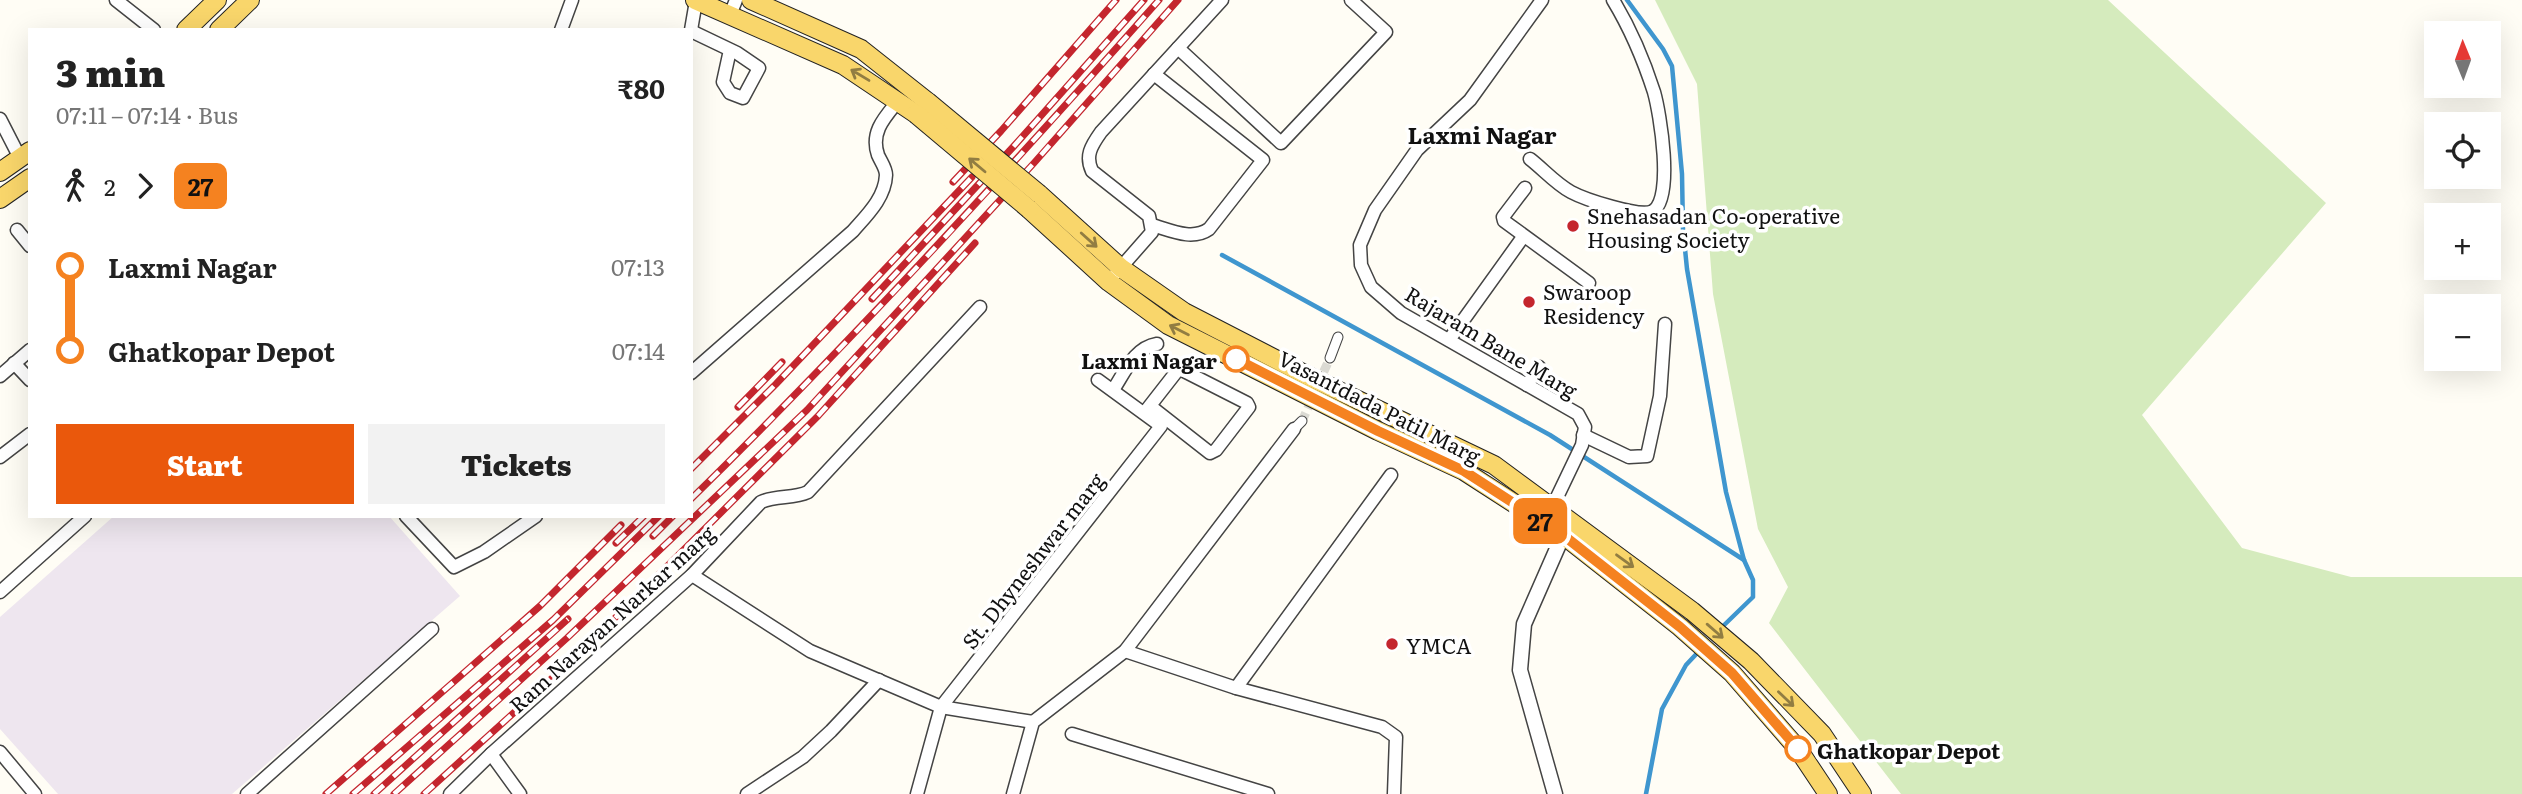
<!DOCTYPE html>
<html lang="en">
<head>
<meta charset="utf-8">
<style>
  body { margin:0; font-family:Literata,serif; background:#f2f2f2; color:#222; height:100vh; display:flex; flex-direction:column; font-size:26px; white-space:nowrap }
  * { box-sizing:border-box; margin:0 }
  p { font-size:23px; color:#767676 }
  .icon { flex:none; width:38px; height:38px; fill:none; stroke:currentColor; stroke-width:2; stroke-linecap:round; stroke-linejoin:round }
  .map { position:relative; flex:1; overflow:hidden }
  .side { position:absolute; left:28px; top:28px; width:665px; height:490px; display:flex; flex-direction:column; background:#fff; border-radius:0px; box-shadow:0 7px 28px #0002 }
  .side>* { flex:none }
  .badge { padding:0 14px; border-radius:10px; font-size:24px; line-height:46px }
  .needle { width:46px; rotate:359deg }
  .controls { position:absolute; left:2424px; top:21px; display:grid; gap:14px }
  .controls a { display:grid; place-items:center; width:77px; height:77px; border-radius:0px; background:#fff; box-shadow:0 7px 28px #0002; font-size:35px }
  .map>.badge { position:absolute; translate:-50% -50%; box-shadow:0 0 0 4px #fff }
  .legs { display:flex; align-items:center; gap:10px; height:77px; padding:0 28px; font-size:23px }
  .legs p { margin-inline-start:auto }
  .headline { display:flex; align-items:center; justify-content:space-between; height:119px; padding:0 28px }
  h1 { font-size:38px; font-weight:800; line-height:52px }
  .button { display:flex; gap:14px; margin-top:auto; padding:14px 28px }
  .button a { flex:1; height:80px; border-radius:0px; background:#ea580c; color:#fff; font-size:28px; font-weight:800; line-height:80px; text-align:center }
  .button a+a { background:#f2f2f2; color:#222 }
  ul { padding:0 28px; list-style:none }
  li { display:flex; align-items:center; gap:24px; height:84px; font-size:26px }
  li i { display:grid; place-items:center; width:10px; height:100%; margin:0 9px; background:currentColor }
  li i::after { content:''; width:18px; height:18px; margin:-9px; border:5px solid; border-radius:50%; background:#fff }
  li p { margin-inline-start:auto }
  li:first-child i { background:linear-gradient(#0000 50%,currentColor 0) }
  li:last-child i { background:linear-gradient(currentColor 50%,#0000 0) }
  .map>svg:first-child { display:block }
  .industrial { fill:#eee6ef }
  .green { fill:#d5ebbd }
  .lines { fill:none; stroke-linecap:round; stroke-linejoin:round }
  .stream { stroke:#3f96cf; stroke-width:4.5 }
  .pedestrian-tunnel { stroke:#dbdad3; stroke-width:9; stroke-dasharray:9 4.5; stroke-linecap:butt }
  .pedestrian-casing { stroke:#444; stroke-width:11 }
  .minor-casing { stroke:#444; stroke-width:15 }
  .tertiary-casing { stroke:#444; stroke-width:17 }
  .primary-casing { stroke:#222; stroke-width:20 }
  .pedestrian { stroke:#fff; stroke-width:9 }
  .minor { stroke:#fff; stroke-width:12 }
  .tertiary { stroke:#fff; stroke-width:14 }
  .primary { stroke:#f9d66b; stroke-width:18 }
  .rail-casing { stroke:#c4262e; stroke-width:7 }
  .rail { stroke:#fff; stroke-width:4.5; stroke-dasharray:13; stroke-linecap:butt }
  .primary-bridge-casing { stroke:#222; stroke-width:20; stroke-linecap:butt }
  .primary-bridge { stroke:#f9d66b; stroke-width:18 }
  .oneway { stroke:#917d42 }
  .line-1-casing { stroke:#fff; stroke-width:16 }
  .line-1 { stroke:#f58220; stroke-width:10 }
  .poi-dot { fill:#c4262e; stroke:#fff; stroke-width:2.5 }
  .stop-1-dot { fill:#fff; stroke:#f58220; stroke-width:3.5 }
  .labels { text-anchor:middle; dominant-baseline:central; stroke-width:7; stroke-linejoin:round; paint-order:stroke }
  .poi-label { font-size:21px; fill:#111; stroke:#fff; text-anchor:start }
  .street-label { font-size:21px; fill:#111; stroke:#fff }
  .stop-label { font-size:21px; font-weight:bold; fill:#111; stroke:#fff; text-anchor:end }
  .neighbourhood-label { font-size:23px; font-weight:bold; fill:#111; stroke:#fff }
</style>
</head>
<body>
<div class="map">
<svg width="2522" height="794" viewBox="0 0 2522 794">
  <rect width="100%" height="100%" fill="#fffdf5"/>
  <!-- industrial -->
  <path class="industrial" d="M114,516H389L460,596L232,794H58L0,729V617Z"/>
  <!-- green -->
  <path class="green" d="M1655,0H2108L2326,203L2142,415L2242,548L2351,577H2522V794H1901L1769,623L1788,587L1758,529L1713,294L1697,84Z"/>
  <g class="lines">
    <!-- stream -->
    <g class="stream">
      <path d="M1627,0L1663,49L1672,66L1682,174L1683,229L1687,269L1726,492L1744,560L1753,580V597L1719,630"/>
      <path d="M1222,255L1550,435L1744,560"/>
      <path d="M1646,794L1662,709L1686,665L1701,649"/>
    </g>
    <!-- pedestrian-tunnel -->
    <g class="pedestrian-tunnel">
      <path d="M1318,384L1330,358"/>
      <path d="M1302,421L1313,397"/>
    </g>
    <defs>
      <g id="pedestrian">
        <path d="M1330,358L1338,337"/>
        <path d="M1294,429L1302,421"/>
      </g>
      <g id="minor">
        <path d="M116,0L154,30"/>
        <path d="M1542,0L1470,100L1417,150L1375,210L1360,245L1361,265L1371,287L1401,313L1578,414L1585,427L1582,445L1549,514"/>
        <path d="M730,15L736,0"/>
        <path d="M561,30L572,0"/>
        <path d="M691,30L696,1"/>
        <path d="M691,31L737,53L759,68L743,98L730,93L723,82L730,50"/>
        <path d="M1178,48L1281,143L1386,32L1351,0"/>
        <path d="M0,119L20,158"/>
        <path d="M1530,159C1543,169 1556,184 1571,192C1584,199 1640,218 1653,211C1674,198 1660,113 1654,92C1644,61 1630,28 1613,0"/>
        <path d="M1525,188L1503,217L1504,221L1589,283"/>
        <path d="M1152,225C1170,230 1192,241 1209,229L1263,160L1154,74"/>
        <path d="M17,230L30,246"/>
        <path d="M1116,273L1152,232L1149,216L1092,171C1085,156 1091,146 1101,132L1222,0"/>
        <path d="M1449,340L1523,237"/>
        <path d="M14,363L30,380"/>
        <path d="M691,373L853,231C867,215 885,198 886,175C886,168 881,162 878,155C870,132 885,117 898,101"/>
        <path d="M0,376L30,350"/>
        <path d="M1527,385L1539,367"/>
        <path d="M1113,390C1125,372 1134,348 1157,344"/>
        <path d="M1145,412L1177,371L1182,370L1247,403L1249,407L1216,450L1210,453L1150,406"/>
        <path d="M1583,435L1629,457L1647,456L1660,396L1665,324"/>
        <path d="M0,457L30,434"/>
        <path d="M406,516L454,567L484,552L536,516"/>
        <path d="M692,575L810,651L941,707L1033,722"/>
        <path d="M0,592L85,516"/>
        <path d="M1125,651L1236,688L1382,727L1396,737L1394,794"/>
        <path d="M1236,688L1391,475"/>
        <path d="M1072,734L1268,794"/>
        <path d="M0,752L35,794"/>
        <path d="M491,754L520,794"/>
        <path d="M247,794L432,629"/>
        <path d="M450,794L491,754L692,575L761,502C777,495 793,499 808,492L980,307"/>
        <path d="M747,794L803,757L831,731L879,680"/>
        <path d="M917,794L941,707L1161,426L1098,380"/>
        <path d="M1013,794L1033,722L1125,651L1294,429"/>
      </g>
      <path id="tertiary" d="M1555,794L1520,670L1524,624L1567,526"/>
      <g id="primary">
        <path d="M695,0L843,65L916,114"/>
        <path d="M751,0L861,49L928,102"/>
        <path d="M186,30L217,0"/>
        <path d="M219,30L250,0"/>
        <path d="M0,172L30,151"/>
        <path d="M1039,194L1121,268L1184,312L1314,379L1494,465L1692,611L1751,661L1822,734L1862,794"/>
        <path d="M0,199L30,178"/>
        <path d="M1029,209L1109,282L1168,325L1378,431L1464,471L1563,535L1680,627L1732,673L1798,749L1828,794"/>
      </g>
    </defs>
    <!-- pedestrian casing -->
    <use href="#pedestrian" class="pedestrian-casing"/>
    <!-- minor casing -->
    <use href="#minor" class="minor-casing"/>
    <!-- tertiary casing -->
    <use href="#tertiary" class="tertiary-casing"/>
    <!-- primary casing -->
    <use href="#primary" class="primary-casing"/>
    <!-- pedestrian -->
    <use href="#pedestrian" class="pedestrian"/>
    <!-- minor -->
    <use href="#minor" class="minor"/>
    <!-- tertiary -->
    <use href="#tertiary" class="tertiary"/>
    <!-- primary -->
    <use href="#primary" class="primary"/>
    <defs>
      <g id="rail">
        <path d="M953,182L1001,131L1116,0"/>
        <path d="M872,299L1014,146L1144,0"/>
        <path d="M738,407L782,362"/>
        <path d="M691,469L776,384L972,177"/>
        <path d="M691,499C854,339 1008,171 1159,0"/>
        <path d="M653,536L673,516"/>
        <path d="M616,543L644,516"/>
        <path d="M326,794L540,606L621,525"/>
        <path d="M353,794L553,620L659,516"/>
        <path d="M374,794L568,619"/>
        <path d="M394,794L567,638L807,410L1034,163L1178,0"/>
        <path d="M424,794L581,652L818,416L975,243"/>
      </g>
    </defs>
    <!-- rail casing -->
    <use href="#rail" class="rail-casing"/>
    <!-- rail -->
    <use href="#rail" class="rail"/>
    <defs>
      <g id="primary-bridge">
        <path d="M928,102L1039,194"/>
        <path d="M916,114L1029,209"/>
      </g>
    </defs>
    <!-- primary-bridge casing -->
    <use href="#primary-bridge" class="primary-bridge-casing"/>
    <!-- primary-bridge -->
    <use href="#primary-bridge" class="primary-bridge"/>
  </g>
  <!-- one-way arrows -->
  <defs><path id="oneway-shaft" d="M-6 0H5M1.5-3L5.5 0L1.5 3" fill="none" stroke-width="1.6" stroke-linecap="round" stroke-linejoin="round" transform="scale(1.75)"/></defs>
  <g class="oneway">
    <use href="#oneway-shaft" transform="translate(860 75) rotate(-149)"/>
    <use href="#oneway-shaft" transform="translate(977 165) rotate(-140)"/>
    <use href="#oneway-shaft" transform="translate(1089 240) rotate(42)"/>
    <use href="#oneway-shaft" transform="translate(1179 330) rotate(-153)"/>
    <use href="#oneway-shaft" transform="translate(1625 561) rotate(36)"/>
    <use href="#oneway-shaft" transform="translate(1715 631) rotate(41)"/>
    <use href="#oneway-shaft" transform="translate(1786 699) rotate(44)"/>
  </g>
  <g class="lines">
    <defs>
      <path id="line-1" d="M1236,359L1378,431L1464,471L1563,535L1680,627L1732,673L1798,749"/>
    </defs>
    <!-- line-1 casing -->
    <use href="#line-1" class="line-1-casing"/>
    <!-- line-1 -->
    <use href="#line-1" class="line-1"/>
  </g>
  <!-- markers -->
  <g class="poi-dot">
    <circle cx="1573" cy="226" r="7"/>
    <circle cx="1529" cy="302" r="7"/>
    <circle cx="1392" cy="644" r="7"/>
  </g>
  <g class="stop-1-dot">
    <circle cx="1236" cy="359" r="12"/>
    <circle cx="1798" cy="749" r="12"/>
  </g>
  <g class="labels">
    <!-- poi labels -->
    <g class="poi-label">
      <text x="1587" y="214">Snehasadan Co-operative<tspan x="1587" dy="24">Housing Society</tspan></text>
      <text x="1543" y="290">Swaroop<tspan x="1543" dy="24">Residency</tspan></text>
      <text x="1406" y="644">YMCA</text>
    </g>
    <!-- street labels -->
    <g class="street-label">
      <text transform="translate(1492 341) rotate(31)">Rajaram Bane Marg</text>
      <text transform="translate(1380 406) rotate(27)">Vasantdada Patil Marg</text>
      <text transform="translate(1032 560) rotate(-52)">St. Dhyneshwar marg</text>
      <text transform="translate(611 618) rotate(-42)">Ram Narayan Narkar marg</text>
    </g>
    <!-- stop labels -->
    <g class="stop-label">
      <text x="1217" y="359">Laxmi Nagar</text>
      <text x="1817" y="749" text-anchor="start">Ghatkopar Depot</text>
    </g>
    <!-- neighbourhood labels -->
    <g class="neighbourhood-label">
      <text x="1482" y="134">Laxmi Nagar</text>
    </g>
  </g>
</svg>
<div class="controls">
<a><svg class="needle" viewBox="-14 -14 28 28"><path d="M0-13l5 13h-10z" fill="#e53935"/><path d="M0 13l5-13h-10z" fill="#767676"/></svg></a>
<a><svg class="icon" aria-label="locate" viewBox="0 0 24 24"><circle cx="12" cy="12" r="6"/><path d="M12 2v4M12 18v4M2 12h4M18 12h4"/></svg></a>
<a>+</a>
<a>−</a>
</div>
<b class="badge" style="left:1540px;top:521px;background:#f58220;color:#111">27</b>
<section class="side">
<div class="headline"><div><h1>3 min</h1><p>07:11 – 07:14 · Bus</p></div><b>₹80</b></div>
<div class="legs"><svg class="icon" aria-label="walk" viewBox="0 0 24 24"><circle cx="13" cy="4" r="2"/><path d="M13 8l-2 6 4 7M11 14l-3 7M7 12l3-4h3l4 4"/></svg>2<svg class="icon" aria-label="forward" viewBox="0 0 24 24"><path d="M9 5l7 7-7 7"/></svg><b class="badge" style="background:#f58220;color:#111">27</b></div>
<ul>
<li><i style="color:#f58220"></i><b>Laxmi Nagar</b><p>07:13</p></li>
<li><i style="color:#f58220"></i><b>Ghatkopar Depot</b><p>07:14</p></li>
</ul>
<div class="button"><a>Start</a><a>Tickets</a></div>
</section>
</div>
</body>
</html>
